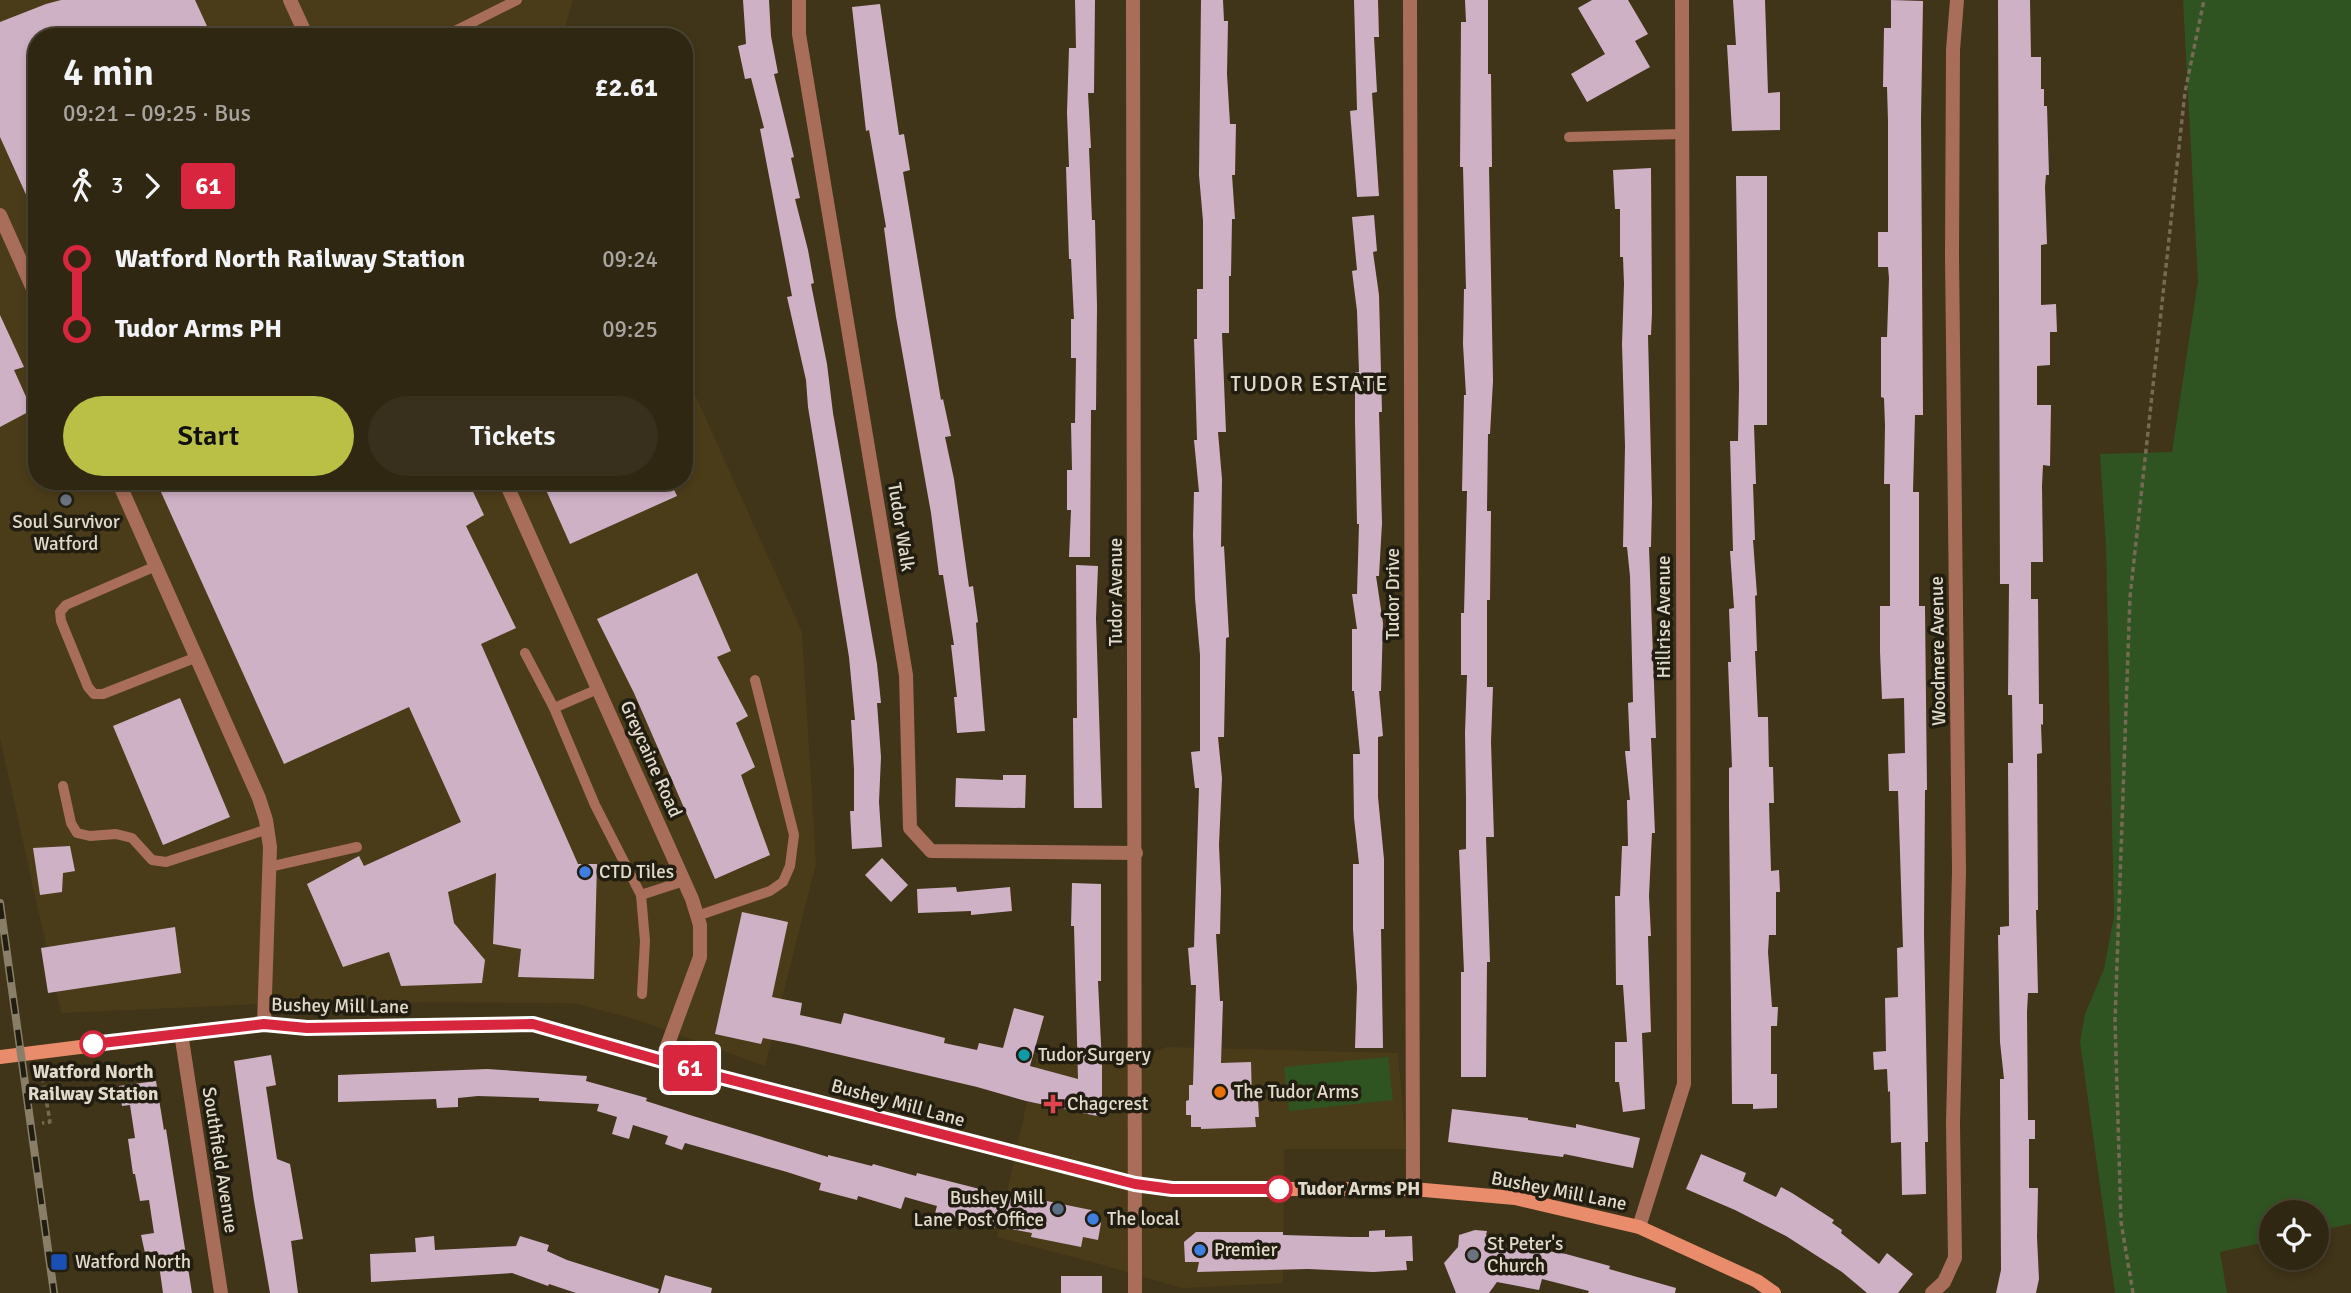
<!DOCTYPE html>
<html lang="en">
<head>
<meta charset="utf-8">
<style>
  body { margin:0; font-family:Signika,sans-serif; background:#382f1c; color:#f1f3f6; height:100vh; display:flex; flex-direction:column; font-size:26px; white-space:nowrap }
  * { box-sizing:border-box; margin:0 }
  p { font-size:23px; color:#a8a5a0 }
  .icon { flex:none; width:38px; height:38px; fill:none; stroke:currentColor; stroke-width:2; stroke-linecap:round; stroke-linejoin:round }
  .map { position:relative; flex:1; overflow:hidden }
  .panel { position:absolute; left:28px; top:28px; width:665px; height:462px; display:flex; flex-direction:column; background:#302713; border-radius:28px; box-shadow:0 4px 10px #0003,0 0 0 2px #4b4433 }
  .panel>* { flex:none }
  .badge { padding:0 14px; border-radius:5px; font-size:24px; line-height:46px }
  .buttons { position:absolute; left:2259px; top:1200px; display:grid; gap:14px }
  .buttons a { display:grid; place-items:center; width:70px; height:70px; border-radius:50%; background:#302713; box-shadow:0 4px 10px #0003,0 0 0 2px #4b4433; font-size:35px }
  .map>.badge { position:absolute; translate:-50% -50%; box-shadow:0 0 0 4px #fff }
  .legs { display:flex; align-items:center; gap:10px; height:77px; padding:0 35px; font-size:23px }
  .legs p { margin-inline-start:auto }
  .overview { display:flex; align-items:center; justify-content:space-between; height:119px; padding:0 35px }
  h1 { font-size:38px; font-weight:600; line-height:52px }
  .action { display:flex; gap:14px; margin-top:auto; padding:14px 35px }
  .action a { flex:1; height:80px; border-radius:42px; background:#bac046; color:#111; font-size:28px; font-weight:600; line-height:80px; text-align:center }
  .action a+a { background:#382f1c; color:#f1f3f6 }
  ul { padding:0 35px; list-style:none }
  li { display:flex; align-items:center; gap:24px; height:70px; font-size:26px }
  li i { display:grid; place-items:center; width:10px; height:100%; margin:0 9px; background:currentColor }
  li i::after { content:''; width:18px; height:18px; margin:-9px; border:5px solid; border-radius:50%; background:#302713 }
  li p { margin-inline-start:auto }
  li:first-child i { background:linear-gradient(#0000 50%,currentColor 0) }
  li:last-child i { background:linear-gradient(currentColor 50%,#0000 0) }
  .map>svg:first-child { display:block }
  .built { fill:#4b3c19 }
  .green { fill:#305322 }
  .building { fill:#cfb1c6 }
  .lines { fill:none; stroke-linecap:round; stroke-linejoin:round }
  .path { stroke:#756b54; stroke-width:3.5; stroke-dasharray:5 3.5; stroke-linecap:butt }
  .lane { stroke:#a96e5a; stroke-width:10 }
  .street { stroke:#a96e5a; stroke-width:14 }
  .secondary { stroke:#e98c6b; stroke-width:14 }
  .rail-casing { stroke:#897f69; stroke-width:8 }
  .rail { stroke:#221d11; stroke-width:5; stroke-dasharray:16; stroke-linecap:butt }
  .line-1-casing { stroke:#fff; stroke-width:16 }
  .line-1 { stroke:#d7263d; stroke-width:10 }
  .worship-dot { fill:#6b7280; stroke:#221d11; stroke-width:2.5 }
  .shop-dot { fill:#3f7fe0; stroke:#221d11; stroke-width:2.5 }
  .stop-1-dot { fill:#fff; stroke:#d7263d; stroke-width:3.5 }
  .culture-dot { fill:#0f9aa8; stroke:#221d11; stroke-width:2.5 }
  .food-dot { fill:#e8710a; stroke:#221d11; stroke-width:2.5 }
  .health-dot { fill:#e0444e; stroke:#221d11; stroke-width:2.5 }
  .service-dot { fill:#5c6f8a; stroke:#221d11; stroke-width:2.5 }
  .transit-dot { fill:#1a4fb4; stroke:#221d11; stroke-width:2.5 }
  .labels { text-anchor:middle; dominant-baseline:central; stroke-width:7; stroke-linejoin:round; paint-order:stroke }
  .poi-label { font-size:19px; fill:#e1daca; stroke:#221d11; text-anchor:start }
  .street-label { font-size:19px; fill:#e1daca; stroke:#221d11 }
  .stop-label { font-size:19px; font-weight:bold; fill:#e1daca; stroke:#221d11 }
  .neighbourhood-label { font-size:21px; letter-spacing:2px; fill:#e1daca; stroke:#221d11 }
</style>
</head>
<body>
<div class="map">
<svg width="2351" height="1293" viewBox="0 0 2351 1293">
  <rect width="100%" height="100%" fill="#403419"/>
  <!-- built -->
  <g class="built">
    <path d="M0,0H573L562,37H37V481H684V370L802,632L816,864L765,1066L635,1019L574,1003L306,1002L61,1013L0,738Z"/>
    <path d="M1167,1047L1398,1053L1406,1149H1284L1283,1283L1182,1288L1096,1263L997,1237L1038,1053L1118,1055L1129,1060Z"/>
  </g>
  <!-- green -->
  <g class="green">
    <path d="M2183,0H2351V1224L2317,1231V1213H2272L2271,1241L2220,1252L2227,1293H2115L2080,1042L2085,1014L2104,969L2114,916L2106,546L2100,454L2172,452L2198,281Z"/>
    <path d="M1388,1057L1393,1100L1289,1111L1284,1067Z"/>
  </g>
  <!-- building -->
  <g class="building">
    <path d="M61,0H195L212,37H37V219L0,137V22L46,4Z"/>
    <path d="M743,0H769L771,36L778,73L774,74L794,157L791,158L800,198L795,199L808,250L814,283L811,284L827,364L833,413L877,664L881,703H877L881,757L879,802L882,847L852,849L850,811H854V769L851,720H855L849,657L808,407L806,380L787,297L792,296L760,129L764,128L751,78L745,79L738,46L746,44Z"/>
    <path d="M1075,0H1095L1094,93H1088L1091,148H1089L1092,220H1095L1097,306L1096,410H1091L1090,557H1069L1071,510H1067V470H1072L1071,423H1075L1076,358H1071V319H1074L1071,259H1069L1066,167H1069L1067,113L1069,48H1076Z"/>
    <path d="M1201,0H1223L1224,21H1228L1227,74L1230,124H1236L1235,175H1232L1235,219H1232L1231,276H1229V333H1222L1226,432H1218L1222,479L1221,547L1224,546L1229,637L1226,638L1224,737H1218L1222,778L1219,845L1221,890L1220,934H1216L1220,1001H1223L1221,1063L1251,1062L1252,1099H1258L1259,1117H1255L1256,1127L1201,1129V1127H1191V1115H1186V1101L1189,1100V1085H1193L1196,985H1191L1188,948L1194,947L1199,788H1195L1191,752L1200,751V655L1195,598L1193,535L1194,492H1199L1194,440H1197L1194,339H1197V289H1203V221L1199,175Z"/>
    <path d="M1354,0H1378L1379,37H1374L1377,92L1372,93L1379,196L1357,197L1350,111L1357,110Z"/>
    <path d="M1465,0H1488V74H1491L1492,167H1489L1493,381L1490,434H1488L1487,511H1491L1490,600H1487V687H1493L1491,742L1494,837H1486L1490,962H1487L1486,1077H1461V972H1464L1459,850L1466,849V798L1465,733L1467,675H1461V613H1464L1467,491H1462L1464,395H1466L1463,344L1464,289H1466L1463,167H1460L1461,22H1466Z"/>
    <path d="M1592,0H1628L1648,34L1635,41L1650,67L1587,102L1571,74L1605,54L1578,8Z"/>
    <path d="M1733,0H1765L1768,93L1780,92V130L1732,131L1727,45H1736Z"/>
    <path d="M1891,0L1923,1L1921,120L1923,415H1915L1913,492H1919V606H1925L1927,790H1925L1924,933L1928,1142H1925L1926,1194L1902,1195L1901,1142L1891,1143L1890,1091L1888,1092L1887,1069L1874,1070L1873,1052L1886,1051L1885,998L1898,997L1897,948L1903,947L1898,791H1889L1888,754L1905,753L1904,698L1882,699L1880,652V606H1890V484H1884L1885,426L1884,398L1881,397V337H1887L1889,278L1888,267H1878V232H1888V121L1887,87H1883L1884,28H1891Z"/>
    <path d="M1998,0H2030L2031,57H2041V89H2044V106H2047L2049,175H2046L2045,187L2047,244L2041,245V305L2056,304L2057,332H2050V365L2037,366V405H2051L2050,466L2043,465L2042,486L2043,562H2031V599H2038L2039,704H2043V725L2041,724L2042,753L2037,754L2038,910H2036L2038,993H2028L2027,1012L2028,1120H2035V1139H2029V1188H2038L2037,1237L2039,1279L2036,1293H1996L2001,1270L2000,1089V1079H2004L2000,1042L1998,935H2000V927L2009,926L2008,763H2013L2012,695H2008L2009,584H2000Z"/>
    <path d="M880,4L899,135L904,134L910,170L903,172L941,400L943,399L951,436L945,437L954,479L969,587L973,586L978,622L976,623L985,731L957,733L954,697H957L951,645H954L943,575H939L931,513L896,317L884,228L886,227L869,130L866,131L852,7Z"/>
    <path d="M1651,168L1652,313L1651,335H1648L1652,502L1651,547H1649L1656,738H1651L1655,833H1652L1649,896L1651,936H1648L1651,1032L1642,1033L1645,1109L1623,1112L1619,1082H1615V1042H1627L1623,985H1616L1615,896H1620L1622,846H1628L1627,800H1630L1625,751H1630L1628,703L1633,702L1630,576L1627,547H1623L1625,446L1622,344L1624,284L1623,257H1620V209H1615L1613,170Z"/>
    <path d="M1736,176H1767V425H1754L1756,484H1753L1755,540H1753L1757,595L1755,596L1757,651H1755L1758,717H1768L1769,767H1773L1774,803H1769L1771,871L1779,870L1780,892H1776V935H1769L1768,952L1772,1007H1778L1777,1026H1771V1074H1777V1108L1753,1109V1104H1732L1729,807V768L1732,767L1728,662H1731L1729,609L1734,608L1730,551H1733L1730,441H1738L1739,388Z"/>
    <path d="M1374,215L1377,251L1373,252L1379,295L1382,412H1379L1382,523L1379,576H1376L1383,623L1381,691H1379L1383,736L1378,737V797L1384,859V929H1381L1383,1048H1355L1357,987L1353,929V864H1359L1354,818L1353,754H1360L1354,691H1352V629H1357L1352,594H1357L1359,524H1357L1355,422V372H1359L1357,311L1352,271L1357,270L1352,217Z"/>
    <path d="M0,315L24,367L14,370L32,410L0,427Z"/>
    <path d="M156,481H468L484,515L466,526L516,628L481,644L578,864H597L594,979L518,977L521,949L493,944L496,873L448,892L454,923L485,960L482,983L401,986L389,952L343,967L307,884L359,856L364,866L461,822L409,707L284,764Z"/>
    <path d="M542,481H670L677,496L570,544Z"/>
    <path d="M1076,565L1098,566L1096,618L1102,808H1074L1073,718H1077Z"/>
    <path d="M697,573L731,651L717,657L748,716L736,723L755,767L741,775L770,855L715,879L634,693L597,619Z"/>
    <path d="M180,698L230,817L163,845L113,726Z"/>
    <path d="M1003,775H1026L1025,808L955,807L956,778L1003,780Z"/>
    <path d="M70,846L75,871L63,873L62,892L40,895L33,848Z"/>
    <path d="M882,858L908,885L891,902L865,875Z"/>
    <path d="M1072,883L1101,884V981H1098L1102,1065V1117L1026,1101L977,1087L794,1044L763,1038L761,1044L715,1034L742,912L788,922L772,997L802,1003L800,1015L841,1024L844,1013L945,1038L944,1043L977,1050L979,1043L1003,1048L1014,1008L1044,1016L1030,1066L1078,1079L1074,926H1071Z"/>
    <path d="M956,887L957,892L1010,887L1012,911L971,915V911L918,913L917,889Z"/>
    <path d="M175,927L181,973L48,993L41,948Z"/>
    <path d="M271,1055L276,1085L266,1087L277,1159L290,1164L303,1239L291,1241L298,1293H270L254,1201L234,1061Z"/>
    <path d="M487,1069L587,1076L586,1081L647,1098L646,1101L693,1116L828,1157V1155L872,1166L873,1164L916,1176L917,1173L1011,1197L1012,1194L1091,1210L1101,1223L1098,1240L1083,1237L1081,1247L1031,1237L1032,1233L995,1226V1228L935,1213L937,1206L905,1197L901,1209L858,1196L857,1200L819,1190L821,1183L787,1172L685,1143L682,1150L665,1144L668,1136L633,1125L629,1139L612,1134L617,1117L597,1111L599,1104L539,1101V1098L478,1096L458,1098V1107L437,1108L436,1099L338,1102V1075Z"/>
    <path d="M156,1081L164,1130L166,1129L192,1293H163L157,1251L145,1253L141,1235L154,1233L149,1200L140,1201L135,1174H133L128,1139L135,1138L130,1105L122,1106L119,1086Z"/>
    <path d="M1452,1109L1528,1118V1120L1576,1128V1124L1640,1138L1633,1168L1564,1154L1563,1157L1448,1142Z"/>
    <path d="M1701,1154L1746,1173L1743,1181L1776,1197L1781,1187L1792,1193L1834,1220L1832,1223L1842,1230L1841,1233L1879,1264L1887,1253L1913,1274L1898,1293H1867L1842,1272L1786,1236L1735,1210L1686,1189Z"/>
    <path d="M1385,1230V1237L1412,1236L1413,1261H1406L1407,1270L1373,1272L1308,1269L1197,1272L1199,1262H1185L1184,1242L1196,1232H1283V1235L1351,1237H1369V1231Z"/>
    <path d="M1475,1230L1487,1231L1486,1235L1492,1236L1491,1244L1534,1252L1535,1249L1566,1254L1610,1266L1609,1269L1676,1288L1675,1293H1588L1589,1291L1542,1279L1539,1290L1497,1282L1489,1293H1456L1444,1263L1458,1247L1459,1235Z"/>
    <path d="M434,1236L435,1250L516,1246L520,1236L549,1245L547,1251L567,1260L659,1289L658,1293H576L549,1284L548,1286L512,1273L371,1282L370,1254L416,1252L415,1238Z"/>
    <path d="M665,1275L712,1288L711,1293H660Z"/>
    <rect x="1061" y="1276" width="41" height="17"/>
  </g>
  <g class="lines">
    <!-- path -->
    <g class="path">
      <path d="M41,1069L50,1122L42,1123"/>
      <path d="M2133,1293L2121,1222L2115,1021L2130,597L2185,92L2204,0"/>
    </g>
    <!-- lane -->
    <g class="lane">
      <path d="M443,37L517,0"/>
      <path d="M1569,137L1682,134"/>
      <path d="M156,566L66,605L60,612L61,621L88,687L94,694H103L197,657"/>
      <path d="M525,653L554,708L595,805L641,895L645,941L642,994"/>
      <path d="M554,708L598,689"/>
      <path d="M63,786L71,823L77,833L90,836L116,834L132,838L152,860L166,862L268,829"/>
      <path d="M269,867L357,847"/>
      <path d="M641,895L684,881"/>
      <path d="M697,916L770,891L783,882L790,866L794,835L755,680"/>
    </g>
    <!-- street -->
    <g class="street">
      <path d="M290,0L307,37"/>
      <path d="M799,0V34L906,675L910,828L931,851L1136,853"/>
      <path d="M1133,0L1135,1293"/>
      <path d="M1410,0L1413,1189"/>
      <path d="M0,215L37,298"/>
      <path d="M118,481L259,798L266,820L270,847L264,1024"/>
      <path d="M505,481L692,899L700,925V957L662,1060"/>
      <path d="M181,1033L221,1293"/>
      <path d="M1639,1227L1684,1084L1682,0"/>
      <path d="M1932,1293L1944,1282L1955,1258L1953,1124L1959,871L1952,256L1953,50L1957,0"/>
    </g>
    <!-- secondary -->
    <path class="secondary" d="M0,1057L264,1024L307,1028L533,1024L708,1074L1135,1184L1172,1189H1413L1515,1198L1639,1227L1757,1281L1774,1293"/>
    <defs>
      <path id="rail" d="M0,903L54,1293"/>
    </defs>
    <!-- rail casing -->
    <use href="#rail" class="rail-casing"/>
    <!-- rail -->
    <use href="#rail" class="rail"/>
  </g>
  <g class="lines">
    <defs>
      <path id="line-1" d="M93,1044L264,1024L307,1028L533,1024L708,1074L1135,1184L1172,1189H1279"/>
    </defs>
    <!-- line-1 casing -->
    <use href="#line-1" class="line-1-casing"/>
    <!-- line-1 -->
    <use href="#line-1" class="line-1"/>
  </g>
  <!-- markers -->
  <g class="worship-dot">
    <circle cx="66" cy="500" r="7"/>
    <circle cx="1473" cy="1255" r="7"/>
  </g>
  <g class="shop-dot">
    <circle cx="585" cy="872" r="7"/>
    <circle cx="1093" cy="1219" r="7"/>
    <circle cx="1200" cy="1250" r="7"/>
  </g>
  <g class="stop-1-dot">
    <circle cx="93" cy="1044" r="12"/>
    <circle cx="1279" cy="1189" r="12"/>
  </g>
  <circle class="culture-dot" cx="1024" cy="1055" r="7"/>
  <circle class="food-dot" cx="1220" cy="1092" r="7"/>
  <path class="health-dot" d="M1049.5 1093.5h7v7h7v7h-7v7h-7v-7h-7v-7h7z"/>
  <circle class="service-dot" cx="1058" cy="1209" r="7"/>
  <rect class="transit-dot" x="50" y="1253" width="18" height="18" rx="3.5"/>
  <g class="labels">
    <!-- poi labels -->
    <g class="poi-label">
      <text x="66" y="522" text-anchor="middle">Soul Survivor<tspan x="66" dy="22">Watford</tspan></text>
      <text x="599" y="872">CTD Tiles</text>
      <text x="1038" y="1055">Tudor Surgery</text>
      <text x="1234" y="1092">The Tudor Arms</text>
      <text x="1067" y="1104">Chagcrest</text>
      <text x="1044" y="1198" text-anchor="end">Bushey Mill<tspan x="1044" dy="22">Lane Post Office</tspan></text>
      <text x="1107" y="1219">The local</text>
      <text x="1487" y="1244">St Peter's<tspan x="1487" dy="22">Church</tspan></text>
      <text x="1214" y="1250">Premier</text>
      <text x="75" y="1262">Watford North</text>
    </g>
    <!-- street labels -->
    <g class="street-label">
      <text transform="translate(901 527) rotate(81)">Tudor Walk</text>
      <text transform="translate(1116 592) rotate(-90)">Tudor Avenue</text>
      <text transform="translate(1393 594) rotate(-90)">Tudor Drive</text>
      <text transform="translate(1664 617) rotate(-90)">Hillrise Avenue</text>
      <text transform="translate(1938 651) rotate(-91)">Woodmere Avenue</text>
      <text transform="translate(651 759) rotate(66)">Greycaine Road</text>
      <text transform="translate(340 1006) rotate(1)">Bushey Mill Lane</text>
      <text transform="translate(898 1103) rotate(15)">Bushey Mill Lane</text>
      <text transform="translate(220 1160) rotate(81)">Southfield Avenue</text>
      <text transform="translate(1559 1191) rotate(11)">Bushey Mill Lane</text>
    </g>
    <!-- stop labels -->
    <g class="stop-label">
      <text x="93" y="1072">Watford North<tspan x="93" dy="22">Railway Station</tspan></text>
      <text x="1298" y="1189" text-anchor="start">Tudor Arms PH</text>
    </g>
    <!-- neighbourhood labels -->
    <g class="neighbourhood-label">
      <text x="1310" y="384">TUDOR ESTATE</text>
    </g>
  </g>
</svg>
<div class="buttons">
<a><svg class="icon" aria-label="locate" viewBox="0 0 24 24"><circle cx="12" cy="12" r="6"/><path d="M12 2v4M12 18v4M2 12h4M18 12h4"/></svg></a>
</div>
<b class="badge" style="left:690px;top:1068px;background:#d7263d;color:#fff">61</b>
<section class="panel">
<div class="overview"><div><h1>4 min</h1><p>09:21 – 09:25 · Bus</p></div><b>£2.61</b></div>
<div class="legs"><svg class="icon" aria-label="walk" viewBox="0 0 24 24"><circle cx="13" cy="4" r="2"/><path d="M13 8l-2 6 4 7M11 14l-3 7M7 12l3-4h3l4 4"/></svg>3<svg class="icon" aria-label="forward" viewBox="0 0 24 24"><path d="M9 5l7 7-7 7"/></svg><b class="badge" style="background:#d7263d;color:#fff">61</b></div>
<ul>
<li><i style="color:#d7263d"></i><b>Watford North Railway Station</b><p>09:24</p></li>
<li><i style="color:#d7263d"></i><b>Tudor Arms PH</b><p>09:25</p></li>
</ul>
<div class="action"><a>Start</a><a>Tickets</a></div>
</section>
</div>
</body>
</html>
